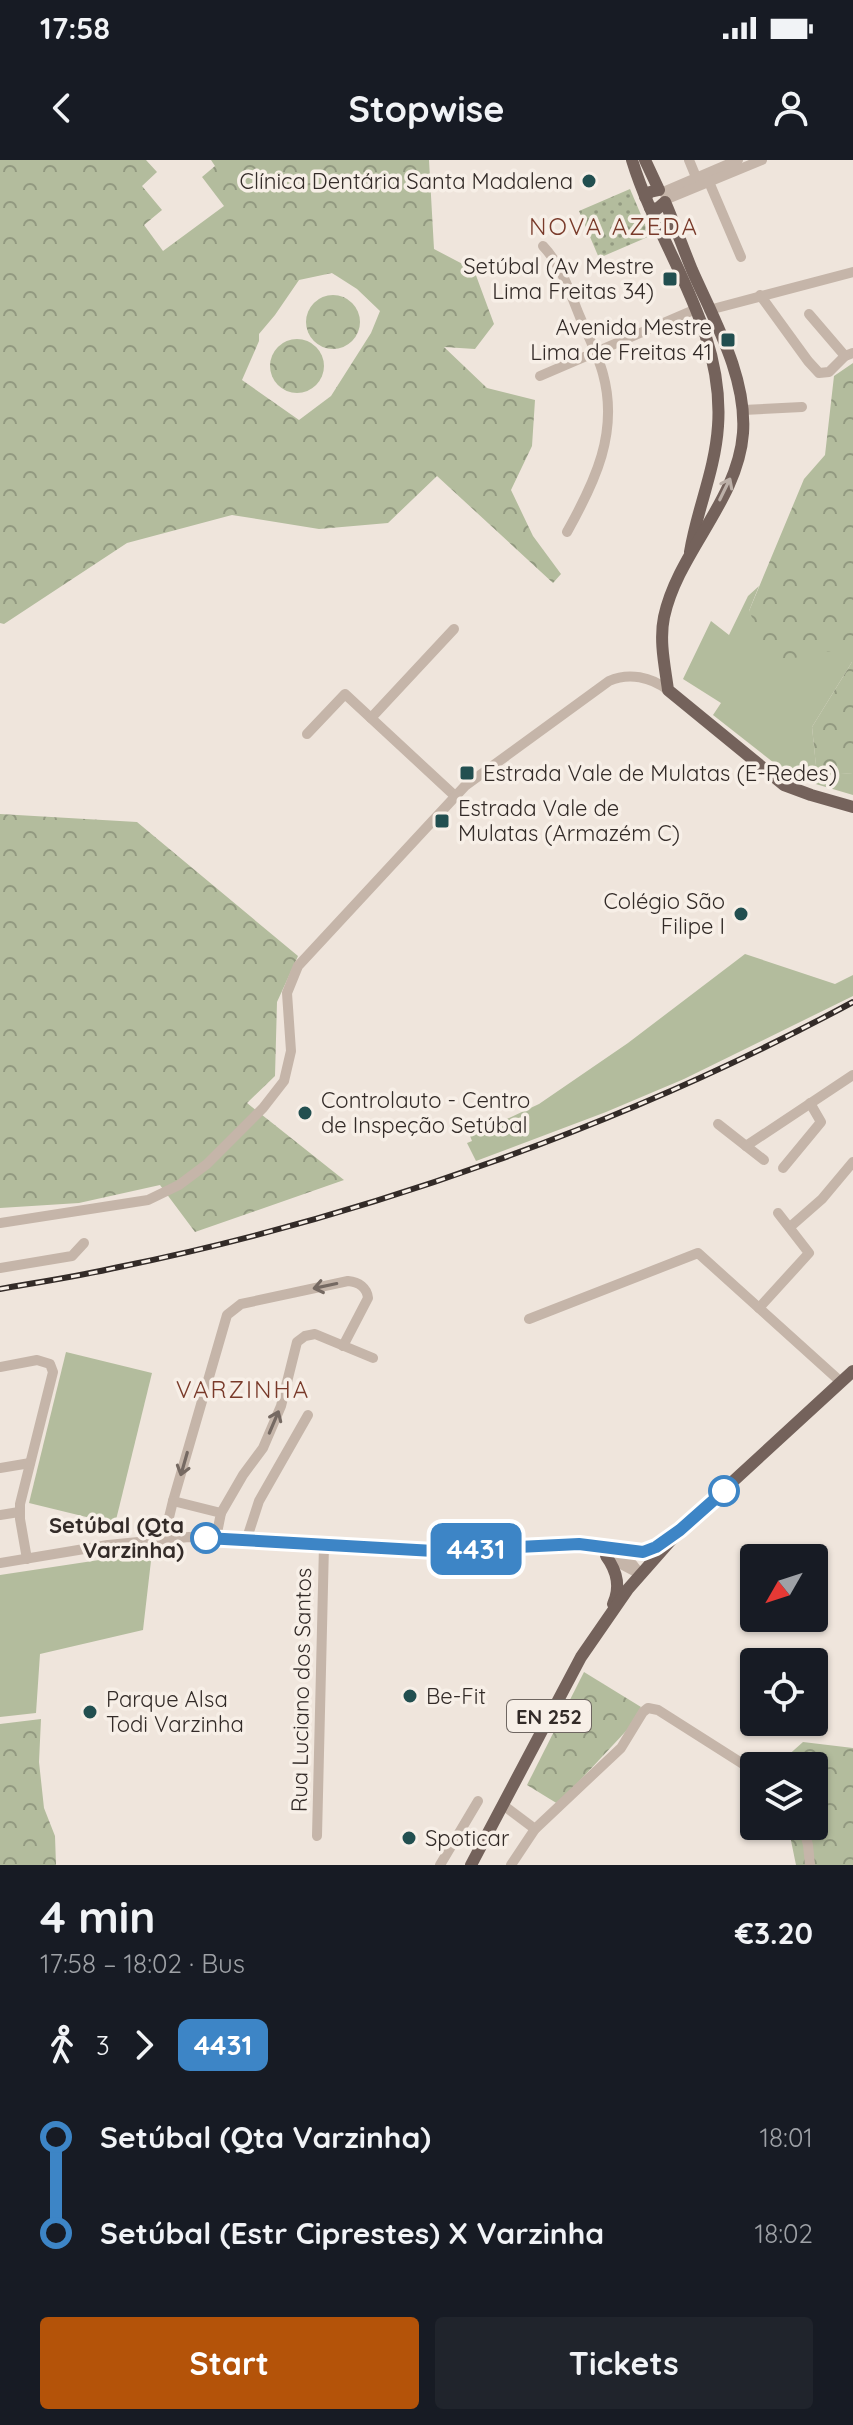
<!DOCTYPE html>
<html lang="en">
<head>
<meta charset="utf-8">
<style>
  body { margin:0; font-family:Quicksand,sans-serif; background:#20242c; color:#f1f3f6; height:100vh; display:flex; flex-direction:column; font-size:30px; white-space:nowrap }
  * { box-sizing:border-box; margin:0 }
  p { font-size:26px; color:#9ea1a6 }
  .icon { flex:none; width:44px; height:44px; fill:none; stroke:currentColor; stroke-width:2; stroke-linecap:round; stroke-linejoin:round }
  .map { position:relative; height:1705px; overflow:hidden }
  .panel { display:flex; flex-direction:column; background:#171b24; flex:1 }
  .panel>* { flex:none }
  .badge { padding:0 16px; border-radius:12px; font-size:28px; line-height:52px }
  .needle { width:52px; rotate:231deg }
  .buttons { position:absolute; left:740px; top:1384px; display:grid; gap:16px }
  .buttons a { display:grid; place-items:center; width:88px; height:88px; border-radius:8px; background:#171b24; box-shadow:0 2px 6px #0004; font-size:40px }
  .map>.badge { position:absolute; translate:-50% -50%; box-shadow:0 0 0 4px #fff }
  .legs { display:flex; align-items:center; gap:12px; height:88px; padding:0 40px; font-size:26px }
  .legs p { margin-inline-start:auto }
  .summary { display:flex; align-items:center; justify-content:space-between; height:136px; padding:0 40px }
  h1 { font-size:44px; font-weight:800; line-height:60px }
  .action { display:flex; gap:16px; margin-top:auto; padding:16px 40px }
  .action a { flex:1; height:92px; border-radius:8px; background:#b45309; color:#fff; font-size:32px; font-weight:800; line-height:92px; text-align:center }
  .action a+a { background:#20242c; color:#f1f3f6 }
  ul { padding:0 40px; list-style:none }
  li { display:flex; align-items:center; gap:28px; height:96px; font-size:30px }
  li i { display:grid; place-items:center; width:12px; height:100%; margin:0 10px; background:currentColor }
  li i::after { content:''; width:20px; height:20px; margin:-10px; border:6px solid; border-radius:50%; background:#171b24 }
  li p { margin-inline-start:auto }
  li:first-child i { background:linear-gradient(#0000 50%,currentColor 0) }
  li:last-child i { background:linear-gradient(currentColor 50%,#0000 0) }
  .status { display:flex; justify-content:space-between; align-items:center; height:56px; padding:0 40px; background:#171b24; direction:ltr }
  .status svg { height:22px; fill:currentColor }
  header { display:flex; justify-content:space-between; align-items:center; height:104px; padding:0 40px; background:#171b24; font-size:36px; font-weight:800 }
  .map>svg:first-child { display:block }
  .grass { fill:#b3bc9d }
  .forest { fill:url(#forest-crowns); fill-rule:evenodd }
  .park { fill:url(#park-dots) }
  .lines { fill:none; stroke-linecap:round; stroke-linejoin:round }
  .minor { stroke:#c5b5a9; stroke-width:10 }
  .major { stroke:#74625b; stroke-width:12 }
  .rail-casing { stroke:#332b28; stroke-width:6 }
  .rail { stroke:#f7efe7; stroke-width:3; stroke-dasharray:9; stroke-linecap:butt }
  .oneway { stroke:#bcb0a8 }
  .oneway2 { stroke:#756962 }
  .line-1-casing { stroke:#fff; stroke-width:18 }
  .line-1 { stroke:#3d85c6; stroke-width:12 }
  .poi-dot { fill:#224f50; stroke:#f7efe7; stroke-width:3 }
  .stop-1-dot { fill:#fff; stroke:#3d85c6; stroke-width:4 }
  .labels { text-anchor:middle; dominant-baseline:central; stroke-width:7; stroke-linejoin:round; paint-order:stroke }
  .shield { fill:#f7efe7; stroke:#6e6661; stroke-width:2 }
  .shield-label { font-size:20px; font-weight:bold; fill:#332b28 }
  .poi-label { font-size:22px; fill:#332b28; stroke:#f7efe7; text-anchor:start }
  .stop-label { font-size:22px; font-weight:bold; fill:#332b28; stroke:#f7efe7; text-anchor:end }
  .street-label { font-size:22px; fill:#332b28; stroke:#f7efe7 }
  .neighbourhood-label { font-size:24px; letter-spacing:2px; fill:#793a2a; stroke:#f7efe7 }
</style>
</head>
<body>
<div class="status"><b>17:58</b><svg viewBox="0 0 49 12"><path d="M0 12V9h3v3zM5 12V6h3v6zM10 12V3h3v9zM15 12V0h3v12zM26 1h20v11H26zM47 4h2v5h-2z"/></svg></div>
<header><svg class="icon" aria-label="back" viewBox="0 0 24 24"><path d="M15 5l-7 7 7 7"/></svg>Stopwise<svg class="icon" aria-label="person" viewBox="0 0 24 24"><circle cx="12" cy="8" r="4"/><path d="M4 21q1-7 8-7t8 7"/></svg></header>
<div class="map">
<svg width="853" height="1705" viewBox="0 0 853 1705">
  <defs>
    <pattern id="forest-crowns" width="20" height="18" patternUnits="userSpaceOnUse" patternTransform="scale(2)"><rect width="20" height="18" fill="#b3bc9d"/><path d="M2 6a3 3 0 1 1 6 0M12 15a3 3 0 1 1 6 0" fill="none" stroke="#929980"/></pattern>
    <pattern id="park-dots" width="8" height="8" patternUnits="userSpaceOnUse" patternTransform="scale(2)"><rect width="8" height="8" fill="#b3bc9d"/><path d="M2 2h.1M6 6h.1" fill="none" stroke="#929980" stroke-width="1.8" stroke-linecap="round"/></pattern>
  </defs>
  <rect width="100%" height="100%" fill="#efe5dc"/>
  <!-- grass -->
  <g class="grass">
    <path d="M759,426L749,451L852,487V502L812,567L817,615L853,613V635L792,617L713,555L721,543L683,519L711,461L729,475L748,436Z"/>
    <path d="M745,794L835,824L853,815V836L684,919L606,952L476,1001L467,983L472,981L470,976L539,944L628,883Z"/>
    <path d="M66,1192L152,1213L115,1364L29,1343Z"/>
    <path d="M152,1392L143,1470L40,1494L36,1553L0,1557V1415Z"/>
  </g>
  <!-- forest -->
  <g class="forest">
    <path d="M0,0H146L157,12L142,26L162,50L144,65L163,91L224,46L202,17L215,6L211,0H429L434,89L474,110L494,164L475,189L444,187L487,228L535,240L532,286L511,330L533,376L561,414L553,423L437,316L388,363L319,369L232,355L127,383L4,464L0,463ZM332,113L357,129L380,151L371,173L331,236L299,260L242,220L259,181V174L275,155L299,120Z"/>
    <circle cx="333" cy="162" r="27"/>
    <circle cx="297" cy="206" r="27"/>
    <path d="M853,203V613L817,616L812,567L852,502V487L773,502L749,451L804,319L825,295L834,216Z"/>
    <path d="M0,654L137,662L298,796L277,842L275,916L247,943L344,1020L195,1072L160,1025L79,1043L0,1048Z"/>
    <path d="M584,1512L641,1547L627,1570L558,1644L527,1625Z"/>
    <path d="M41,1559L39,1602L44,1648L55,1676L56,1705H0V1564Z"/>
    <path d="M803,1582L853,1588V1705H796L788,1666H814V1606H776Z"/>
  </g>
  <!-- park -->
  <path class="park" d="M630,29L650,76L599,98L579,51Z"/>
  <g class="lines">
    <!-- minor -->
    <g class="minor">
      <path d="M689,0L696,17"/>
      <path d="M709,22L741,97"/>
      <path d="M659,30L663,32L738,0"/>
      <path d="M665,42V40L762,0"/>
      <path d="M543,86C562,106 570,133 580,157C588,176 598,195 603,214C619,272 595,322 567,372"/>
      <path d="M760,135L808,201L819,213L829,212L845,196L853,193"/>
      <path d="M709,150L853,112"/>
      <path d="M809,154L845,196"/>
      <path d="M540,216L696,149"/>
      <path d="M743,250L802,247"/>
      <path d="M371,558L454,469"/>
      <path d="M307,574L345,534L455,636"/>
      <path d="M718,964L764,1000"/>
      <path d="M746,986L853,915"/>
      <path d="M783,1008L821,962L810,943"/>
      <path d="M0,1063L148,1040L179,1025L207,1004L263,948L284,921L291,891L287,833L298,806L465,626L609,521C629,512 651,517 668,530"/>
      <path d="M790,1067L822,1039L853,1002"/>
      <path d="M0,1108L72,1096L84,1083"/>
      <path d="M759,1148L809,1093L778,1053"/>
      <path d="M529,1159L698,1093L841,1222"/>
      <path d="M0,1207L37,1200L50,1204L53,1212L20,1344V1359L27,1399"/>
      <path d="M0,1308L30,1303"/>
      <path d="M173,1341L227,1155L241,1144L348,1121C359,1122 367,1128 368,1138L343,1186"/>
      <path d="M221,1353L243,1315L263,1288L281,1246L297,1182L305,1176L315,1174L373,1198"/>
      <path d="M0,1355L19,1352"/>
      <path d="M164,1378L173,1341L221,1353L216,1378"/>
      <path d="M246,1381L259,1341L308,1255"/>
      <path d="M606,1396L640,1414"/>
      <path d="M0,1403L108,1385L189,1377L434,1391L579,1384L614,1389L627,1397L640,1414"/>
      <path d="M503,1645L535,1669"/>
      <path d="M803,1666L808,1685L810,1705"/>
      <path d="M317,1676L324,1385"/>
      <path d="M440,1705L478,1641"/>
      <path d="M511,1705L535,1669L621,1588L643,1552L648,1548L658,1550L754,1611"/>
    </g>
    <!-- major -->
    <g class="major">
      <path d="M632,0C659,89 725,168 718,266C715,311 697,349 690,392"/>
      <path d="M645,0L659,30L650,32L645,37"/>
      <path d="M650,48L657,49L665,42C675,65 683,88 692,110C714,160 747,217 743,273C738,341 678,392 664,457C659,481 665,507 668,530L784,625L811,635L853,647"/>
      <path d="M614,1389L643,1392L664,1381"/>
      <path d="M606,1396C617,1411 621,1427 613,1444"/>
      <path d="M471,1705L581,1497L628,1429L680,1370L853,1211"/>
    </g>
    <defs>
      <path id="rail" d="M0,1129C40,1122 80,1116 119,1107C366,1057 631,962 853,842"/>
    </defs>
    <!-- rail casing -->
    <use href="#rail" class="rail-casing"/>
    <!-- rail -->
    <use href="#rail" class="rail"/>
  </g>
  <!-- one-way arrows -->
  <defs><path id="oneway-shaft" d="M-6 0H5M1.5-3L5.5 0L1.5 3" fill="none" stroke-width="1.6" stroke-linecap="round" stroke-linejoin="round" transform="scale(2)"/></defs>
  <use class="oneway" href="#oneway-shaft" transform="translate(725 329) rotate(-64)"/>
  <g class="oneway2">
    <use href="#oneway-shaft" transform="translate(325 1126) rotate(168)"/>
    <use href="#oneway-shaft" transform="translate(274 1262) rotate(-67)"/>
    <use href="#oneway-shaft" transform="translate(184 1304) rotate(106)"/>
  </g>
  <g class="lines">
    <defs>
      <path id="line-1" d="M206,1378L434,1391L579,1384L643,1392L656,1387L680,1370L724,1331"/>
    </defs>
    <!-- line-1 casing -->
    <use href="#line-1" class="line-1-casing"/>
    <!-- line-1 -->
    <use href="#line-1" class="line-1"/>
  </g>
  <!-- markers -->
  <g class="poi-dot">
    <circle cx="589" cy="21" r="8"/>
    <rect x="662" y="111" width="16" height="16" rx="4"/>
    <rect x="720" y="172" width="16" height="16" rx="4"/>
    <rect x="459" y="605" width="16" height="16" rx="4"/>
    <rect x="434" y="653" width="16" height="16" rx="4"/>
    <circle cx="741" cy="754" r="8"/>
    <circle cx="305" cy="953" r="8"/>
    <circle cx="410" cy="1536" r="8"/>
    <circle cx="90" cy="1552" r="8"/>
    <circle cx="409" cy="1678" r="8"/>
  </g>
  <g class="stop-1-dot">
    <circle cx="724" cy="1331" r="14"/>
    <circle cx="206" cy="1378" r="14"/>
  </g>
  <g class="labels">
    <!-- shield labels -->
    <rect class="shield" x="507" y="1540" width="84" height="32" rx="6"/>
    <g class="shield-label">
      <text x="549" y="1556">EN 252</text>
    </g>
    <!-- poi labels -->
    <g class="poi-label">
      <text x="573" y="21" text-anchor="end">Clínica Dentária Santa Madalena</text>
      <text x="654" y="106" text-anchor="end">Setúbal (Av Mestre<tspan x="654" dy="25">Lima Freitas 34)</tspan></text>
      <text x="712" y="167" text-anchor="end">Avenida Mestre<tspan x="712" dy="25">Lima de Freitas 41</tspan></text>
      <text x="483" y="613">Estrada Vale de Mulatas (E-Redes)</text>
      <text x="458" y="648">Estrada Vale de<tspan x="458" dy="25">Mulatas (Armazém C)</tspan></text>
      <text x="725" y="741" text-anchor="end">Colégio São<tspan x="725" dy="25">Filipe I</tspan></text>
      <text x="321" y="940">Controlauto - Centro<tspan x="321" dy="25">de Inspeção Setúbal</tspan></text>
      <text x="426" y="1536">Be-Fit</text>
      <text x="106" y="1539">Parque Alsa<tspan x="106" dy="25">Todi Varzinha</tspan></text>
      <text x="425" y="1678">Spoticar</text>
    </g>
    <!-- stop labels -->
    <g class="stop-label">
      <text x="184" y="1365">Setúbal (Qta<tspan x="184" dy="25">Varzinha)</tspan></text>
    </g>
    <!-- street labels -->
    <g class="street-label">
      <text transform="translate(301 1530) rotate(-89)">Rua Luciano dos Santos</text>
    </g>
    <!-- neighbourhood labels -->
    <g class="neighbourhood-label">
      <text x="614" y="66">NOVA AZEDA</text>
      <text x="243" y="1229">VARZINHA</text>
    </g>
  </g>
</svg>
<div class="buttons">
<a><svg class="needle" viewBox="-14 -14 28 28"><path d="M0-13l5 13h-10z" fill="#e53935"/><path d="M0 13l5-13h-10z" fill="#9ea1a6"/></svg></a>
<a><svg class="icon" aria-label="locate" viewBox="0 0 24 24"><circle cx="12" cy="12" r="6"/><path d="M12 2v4M12 18v4M2 12h4M18 12h4"/></svg></a>
<a><svg class="icon" aria-label="layers" viewBox="0 0 24 24"><path d="M12 4l9 5-9 5-9-5zM3 14l9 5 9-5"/></svg></a>
</div>
<b class="badge" style="left:476px;top:1389px;background:#3d85c6;color:#fff">4431</b>
</div>
<section class="panel">
<div class="summary"><div><h1>4 min</h1><p>17:58 – 18:02 · Bus</p></div><b>€3.20</b></div>
<div class="legs"><svg class="icon" aria-label="walk" viewBox="0 0 24 24"><circle cx="13" cy="4" r="2"/><path d="M13 8l-2 6 4 7M11 14l-3 7M7 12l3-4h3l4 4"/></svg>3<svg class="icon" aria-label="forward" viewBox="0 0 24 24"><path d="M9 5l7 7-7 7"/></svg><b class="badge" style="background:#3d85c6;color:#fff">4431</b></div>
<ul>
<li><i style="color:#3d85c6"></i><b>Setúbal (Qta Varzinha)</b><p>18:01</p></li>
<li><i style="color:#3d85c6"></i><b>Setúbal (Estr Ciprestes) X Varzinha</b><p>18:02</p></li>
</ul>
<div class="action"><a>Start</a><a>Tickets</a></div>
</section>
</body>
</html>
